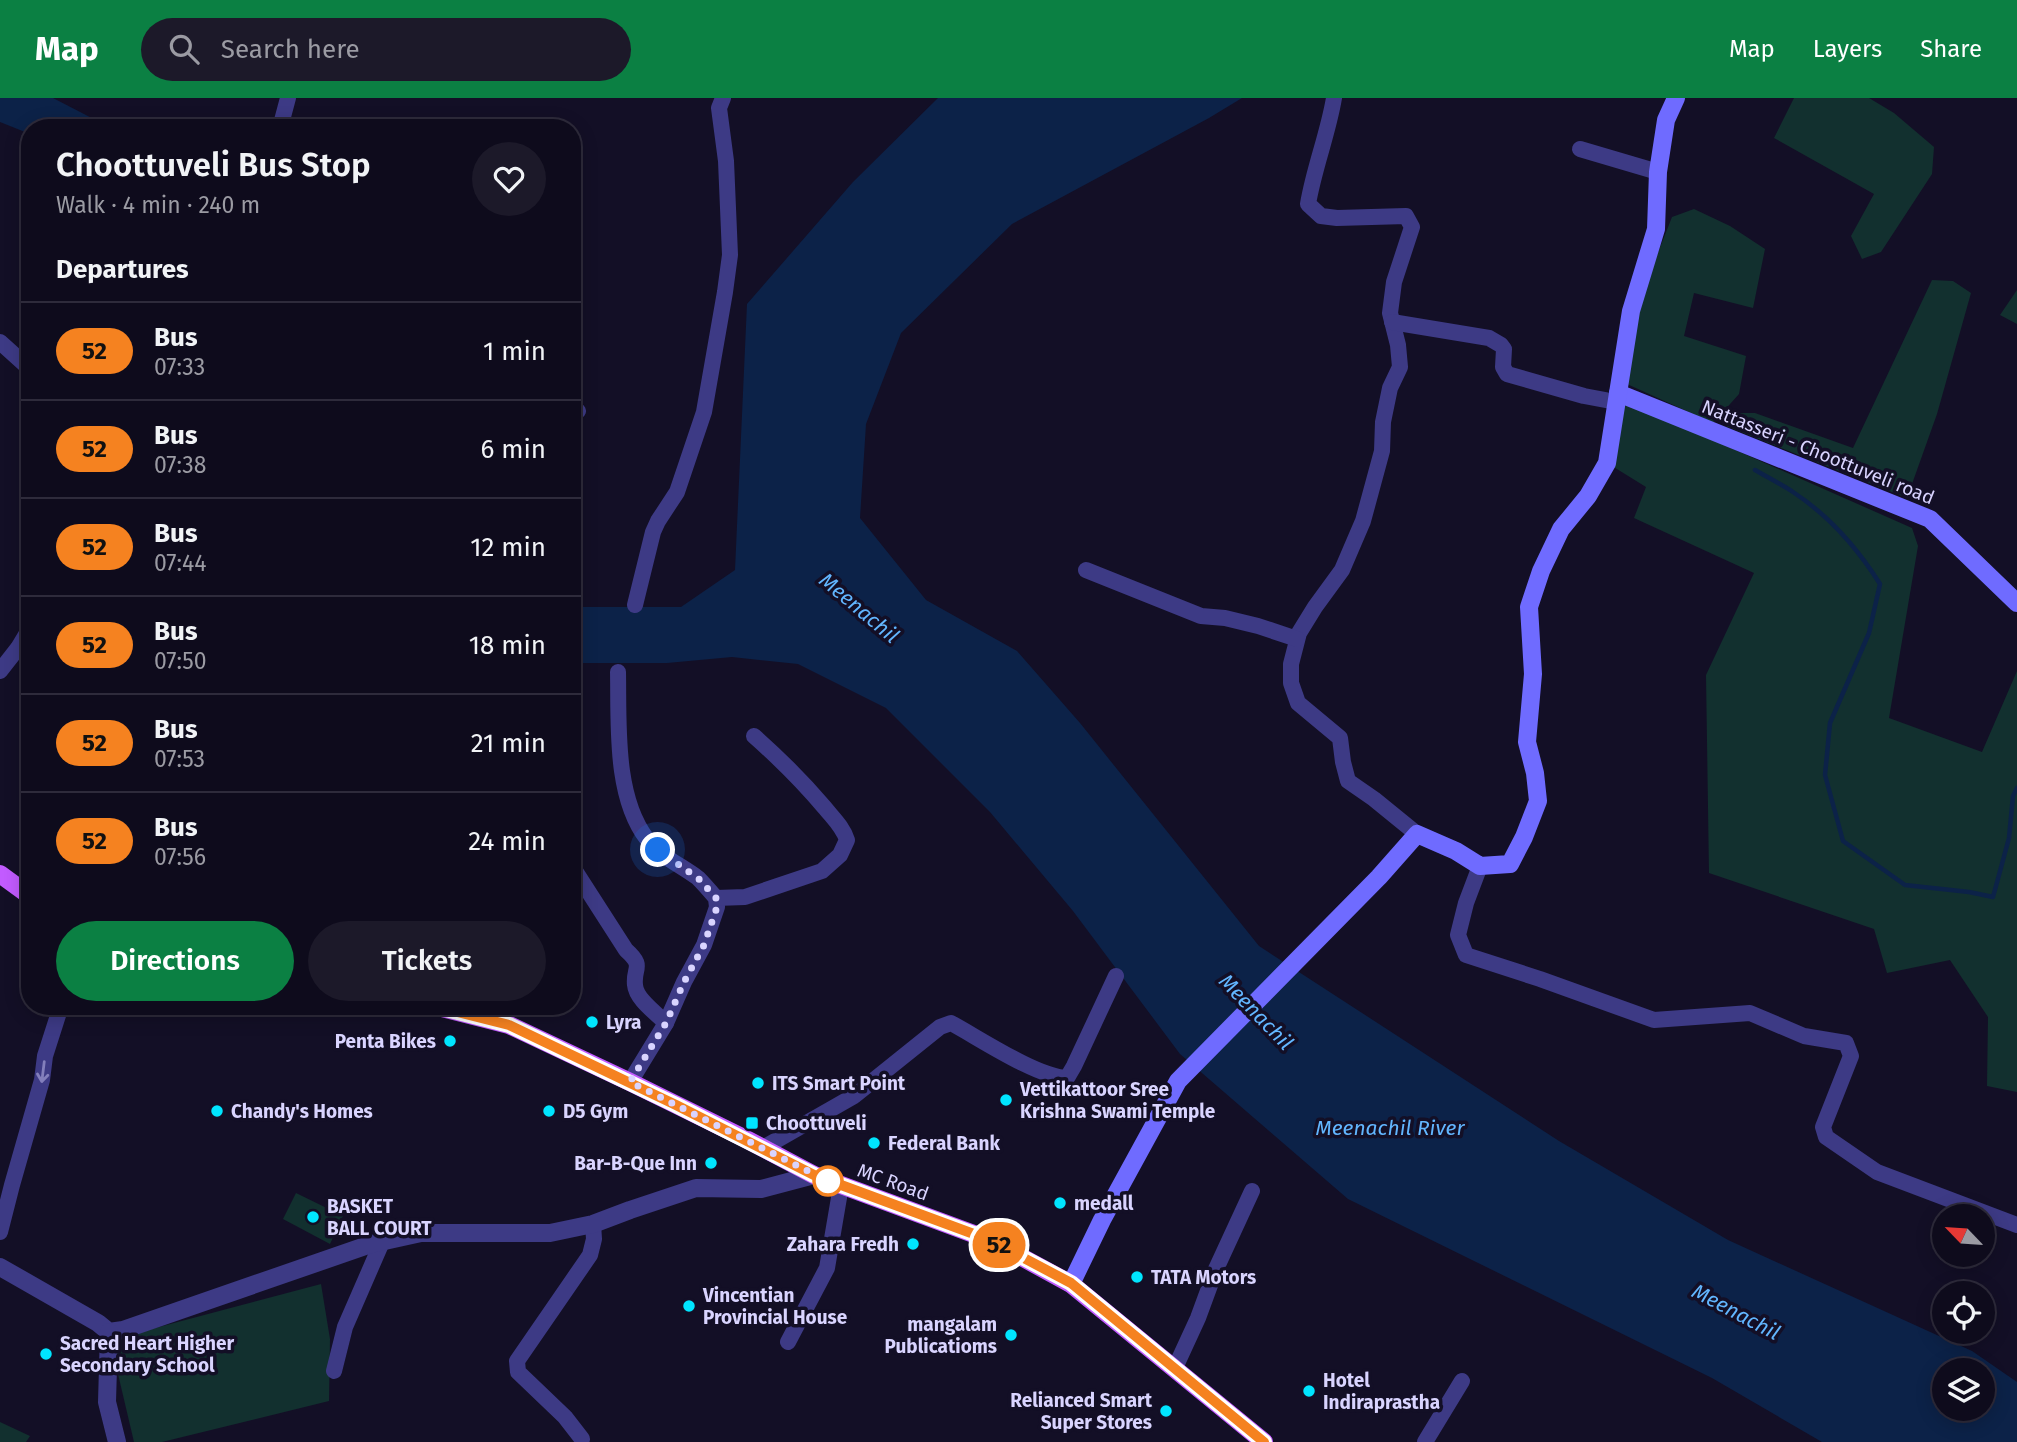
<!DOCTYPE html>
<html lang="en">
<head>
<meta charset="utf-8">
<style>
  body { margin:0; font-family:"Fira Sans",sans-serif; background:#1c1929; color:#f1f3f6; height:100vh; display:flex; flex-direction:column; font-size:26px; white-space:nowrap }
  * { box-sizing:border-box; margin:0 }
  p { font-size:23px; color:#9b9ba3 }
  .icon { flex:none; width:38px; height:38px; fill:none; stroke:currentColor; stroke-width:2; stroke-linecap:round; stroke-linejoin:round }
  .map { position:relative; flex:1; overflow:hidden }
  .panel { position:absolute; left:21px; top:21px; width:560px; height:896px; display:flex; flex-direction:column; background:#0e0b1c; border-radius:28px; box-shadow:0 4px 18px #0003,0 0 0 2px #2e2b3b }
  .panel>* { flex:none }
  .badge { padding:0 14px; border-radius:23px; font-size:24px; line-height:46px }
  .needle { width:46px; rotate:295deg }
  .fabs { position:absolute; left:1932px; top:1106px; display:grid; gap:14px }
  .fabs a { display:grid; place-items:center; width:63px; height:63px; border-radius:50%; background:#0e0b1c; box-shadow:0 4px 18px #0003,0 0 0 2px #2e2b3b; font-size:35px }
  .you { position:absolute; width:35px; height:35px; margin:-18px; border:5px solid #fff; border-radius:50%; background:#1a73e8; box-shadow:0 0 0 10px #1a73e833 }
  .map>.badge { position:absolute; translate:-50% -50%; box-shadow:0 0 0 4px #fff }
  h2 { padding:0 35px; font-size:26px; line-height:63px }
  .round { display:grid; place-items:center; flex:none; width:74px; height:74px; border-radius:37px; background:#1c1929 }
  .overview { display:flex; align-items:center; justify-content:space-between; height:119px; padding:0 35px }
  h1 { font-size:33px; font-weight:600; line-height:52px }
  .button { display:flex; gap:14px; margin-top:auto; padding:14px 35px }
  .button a { flex:1; height:80px; border-radius:42px; background:#0b8043; color:#fff; font-size:28px; font-weight:600; line-height:80px; text-align:center }
  .button a+a { background:#1c1929; color:#f1f3f6 }
  ul { padding:0; list-style:none }
  li { display:flex; align-items:center; gap:21px; height:98px; padding:0 35px; border-top:2px solid #2e2b3b }
  li div { flex:1 }
  li b { display:block; font-size:26px }
  li em { font-style:normal }
  li .badge { min-width:77px; font-weight:700; text-align:center }
  header { display:flex; align-items:center; gap:42px; box-sizing:border-box; height:98px; padding:0 35px; background:#0b8043; color:#fff }
  header strong { font-size:33px }
  nav { display:flex; gap:38px; margin-inline-start:auto; font-size:24px }
  .search { width:490px; height:63px; background:#1c1929; display:flex; align-items:center; gap:18px; box-sizing:border-box; padding:0 24px; border-radius:38px; color:#9b9ba3; font-size:26px }
  .map>svg:first-child { display:block }
  .green { fill:#12302f }
  .water { fill:#0c2248; fill-rule:evenodd }
  .lines { fill:none; stroke-linecap:round; stroke-linejoin:round }
  .stream { stroke:#0c2248; stroke-width:4.5 }
  .minor { stroke:#3d3a85; stroke-width:16 }
  .tertiary { stroke:#3d3a85; stroke-width:18 }
  .secondary { stroke:#6f6bff; stroke-width:18 }
  .primary { stroke:#c25bff; stroke-width:18 }
  .oneway { stroke:#837fbc }
  .line-casing { stroke:#fff; stroke-width:16 }
  .line { stroke:#f58220; stroke-width:10 }
  .walk { stroke:#d9d4ff; stroke-width:7; stroke-dasharray:0 12.6 }
  .poi-dot { fill:#00e5ff; stroke:#130f26; stroke-width:2.5 }
  .stop-dot { fill:#fff; stroke:#f58220; stroke-width:3.5 }
  .labels { text-anchor:middle; dominant-baseline:central; stroke-width:7; stroke-linejoin:round; paint-order:stroke }
  .street-label { font-size:19px; fill:#d9d4ff; stroke:#130f26 }
  .poi-label { font-size:19px; font-weight:bold; fill:#d9d4ff; stroke:#130f26; text-anchor:start }
  .water-label { font-size:21px; font-style:italic; fill:#62b6ff; stroke:#130f26 }
</style>
</head>
<body>
<header>
<strong>Map</strong>
<div class="search"><svg class="icon" aria-label="search" viewBox="0 0 24 24"><circle cx="10" cy="10" r="6"/><path d="M15 15l6 6"/></svg>Search here</div>
<nav><a>Map</a><a>Layers</a><a>Share</a></nav>
</header>
<div class="map">
<svg width="2017" height="1344" viewBox="0 0 2017 1344">
  <rect width="100%" height="100%" fill="#130f26"/>
  <!-- green -->
  <g class="green">
    <path d="M1794,0H1869L1894,15L1934,49L1932,76L1881,154L1862,161L1851,138L1874,96L1774,40Z"/>
    <path d="M1694,111L1730,128L1765,151L1753,210L1694,195L1684,238L1746,258L1739,296L1713,325L1627,286L1634,231L1646,185L1672,119Z"/>
    <path d="M1932,182L1953,183L1971,195L1937,316L1907,400L1726,328L1735,315H1755L1853,350Z"/>
    <path d="M2017,192V226L2000,217Z"/>
    <path d="M1627,304L1912,430L1918,448L1889,620L1982,654L2017,573V994L1987,988L1988,919L1950,862L1887,875L1874,831L1709,775L1706,577L1754,475L1634,420L1646,389L1612,368L1620,311Z"/>
    <path d="M296,1095L343,1118L330,1146L283,1121Z"/>
    <path d="M321,1186L330,1241L329,1303L162,1344H134L110,1242Z"/>
    <path d="M0,1324L30,1338L26,1344H0Z"/>
  </g>
  <!-- water -->
  <g class="water">
    <path d="M0,0H53L111,30H30V36L0,24Z"/>
    <path d="M938,0H1242L1209,20L1012,126L901,235L866,326L860,420L926,502L1017,553L1080,625L1259,848L1559,1043L1728,1142L1972,1253L2017,1284V1344H1822L1712,1280L1348,1101L1180,956L1073,813L990,714L886,610L798,566L732,559L667,565H572V509H681L735,472L747,206L853,84ZM1944,1272H1983V1311H1944Z"/>
  </g>
  <g class="lines">
    <!-- stream -->
    <path class="stream" d="M1755,372C1767,379 1781,386 1793,394C1828,417 1858,451 1880,486L1869,535L1830,625L1825,677L1843,743L1905,787L1969,794L1993,799L2009,740L2013,698L2017,690"/>
    <!-- minor -->
    <g class="minor">
      <path d="M1334,0C1328,36 1314,70 1308,106L1321,118L1337,120L1406,118L1412,129L1394,184L1390,215L1398,247L1400,269L1390,290L1383,324L1382,353L1363,423L1342,472L1315,509L1299,535L1291,566V585L1298,605L1340,640L1343,664L1348,683L1374,701L1417,736"/>
      <path d="M280,30L288,0"/>
      <path d="M1580,51L1658,74"/>
      <path d="M1392,224L1489,240L1501,247L1504,251L1503,269L1507,276L1584,298L1616,304"/>
      <path d="M0,244L30,271"/>
      <path d="M572,311L578,313"/>
      <path d="M1086,472L1201,518L1225,520L1258,528L1297,541"/>
      <path d="M635,507L653,434L658,423L677,394L704,314L725,194L730,157L726,63L719,10L723,0"/>
      <path d="M0,573L18,550L30,530"/>
      <path d="M618,574C619,625 614,698 647,741C659,758 681,767 698,780C704,786 710,793 716,800L717,809L704,847L684,884L666,925L630,984"/>
      <path d="M572,768L626,852C645,869 633,869 635,887C636,901 656,915 666,925"/>
      <path d="M1480,768L1466,805L1458,837L1466,857L1540,881L1654,922L1750,915L1804,938L1846,945L1851,958L1823,1029L1826,1039L1877,1074L2017,1127"/>
      <path d="M716,800L745,799L822,773L840,757L847,742C843,729 833,720 825,710C803,684 780,661 754,638"/>
      <path d="M763,1050L854,998L940,929L951,925C979,940 1037,979 1067,980L1074,968L1116,878"/>
      <path d="M0,1134L12,1087L42,982L45,958L61,908"/>
      <path d="M788,1244L827,1170L841,1088"/>
      <path d="M1175,1270L1198,1220L1216,1171L1252,1093"/>
      <path d="M334,1273L345,1229L382,1144"/>
      <path d="M582,1341L565,1319L518,1274L517,1263L590,1157L594,1141L593,1126"/>
      <path d="M1425,1344L1462,1283"/>
    </g>
    <!-- tertiary -->
    <g class="tertiary">
      <path d="M0,1169L98,1225L109,1234L123,1232L371,1146L421,1135H550L593,1126L630,1112L696,1090L761,1091L814,1077"/>
      <path d="M109,1234L107,1304L117,1344"/>
    </g>
    <!-- secondary -->
    <g class="secondary">
      <path d="M1618,295L1930,421L2017,505"/>
      <path d="M1071,1186L1102,1122L1178,983L1379,779L1417,736L1456,753L1480,768L1510,766L1524,739L1538,703L1535,675L1527,644L1533,576L1529,509L1541,473L1561,431L1588,398L1607,365L1631,213L1656,131L1658,74L1666,22L1676,0"/>
    </g>
    <!-- primary -->
    <g class="primary">
      <path d="M0,776L30,798"/>
      <path d="M434,908L509,927L630,984L746,1041L814,1077L990,1142L1071,1186L1264,1344"/>
    </g>
  </g>
  <!-- one-way arrows -->
  <defs><path id="oneway-shaft" d="M-6 0H5M1.5-3L5.5 0L1.5 3" fill="none" stroke-width="1.6" stroke-linecap="round" stroke-linejoin="round" transform="scale(1.75)"/></defs>
  <use class="oneway" href="#oneway-shaft" transform="translate(43 974) rotate(97)"/>
  <g class="lines">
    <defs>
      <path id="line" d="M434,908L509,927L676,1007L814,1077L990,1142L1071,1185L1264,1344"/>
    </defs>
    <!-- line casing -->
    <use href="#line" class="line-casing"/>
    <!-- line -->
    <use href="#line" class="line"/>
    <!-- walk -->
    <path class="walk" d="M658,752L699,781L716,800L717,809L704,847L684,884L666,925L630,984L828,1083"/>
  </g>
  <!-- markers -->
  <g class="poi-dot">
    <circle cx="592" cy="924" r="7"/>
    <circle cx="450" cy="943" r="7"/>
    <circle cx="758" cy="985" r="7"/>
    <circle cx="1006" cy="1002" r="7"/>
    <circle cx="217" cy="1013" r="7"/>
    <circle cx="549" cy="1013" r="7"/>
    <rect x="745" y="1018" width="14" height="14" rx="3.5"/>
    <circle cx="874" cy="1045" r="7"/>
    <circle cx="711" cy="1065" r="7"/>
    <circle cx="1060" cy="1105" r="7"/>
    <circle cx="313" cy="1119" r="7"/>
    <circle cx="913" cy="1146" r="7"/>
    <circle cx="1137" cy="1179" r="7"/>
    <circle cx="689" cy="1208" r="7"/>
    <circle cx="1011" cy="1237" r="7"/>
    <circle cx="46" cy="1256" r="7"/>
    <circle cx="1309" cy="1293" r="7"/>
    <circle cx="1166" cy="1313" r="7"/>
  </g>
  <circle class="stop-dot" cx="828" cy="1083" r="14"/>
  <g class="labels">
    <!-- street labels -->
    <g class="street-label">
      <text transform="translate(1818 354) rotate(22)">Nattasseri - Choottuveli road</text>
      <text transform="translate(893 1084) rotate(20)">MC Road</text>
    </g>
    <!-- poi labels -->
    <g class="poi-label">
      <text x="606" y="924">Lyra</text>
      <text x="436" y="943" text-anchor="end">Penta Bikes</text>
      <text x="772" y="985">ITS Smart Point</text>
      <text x="1020" y="991">Vettikattoor Sree<tspan x="1020" dy="22">Krishna Swami Temple</tspan></text>
      <text x="231" y="1013">Chandy's Homes</text>
      <text x="563" y="1013">D5 Gym</text>
      <text x="766" y="1025">Choottuveli</text>
      <text x="888" y="1045">Federal Bank</text>
      <text x="697" y="1065" text-anchor="end">Bar-B-Que Inn</text>
      <text x="1074" y="1105">medall</text>
      <text x="327" y="1108">BASKET<tspan x="327" dy="22">BALL COURT</tspan></text>
      <text x="899" y="1146" text-anchor="end">Zahara Fredh</text>
      <text x="1151" y="1179">TATA Motors</text>
      <text x="703" y="1197">Vincentian<tspan x="703" dy="22">Provincial House</tspan></text>
      <text x="997" y="1226" text-anchor="end">mangalam<tspan x="997" dy="22">Publicatioms</tspan></text>
      <text x="60" y="1245">Sacred Heart Higher<tspan x="60" dy="22">Secondary School</tspan></text>
      <text x="1323" y="1282">Hotel<tspan x="1323" dy="22">Indiraprastha</tspan></text>
      <text x="1152" y="1302" text-anchor="end">Relianced Smart<tspan x="1152" dy="22">Super Stores</tspan></text>
    </g>
    <!-- water labels -->
    <g class="water-label">
      <text transform="translate(859 510) rotate(40)">Meenachil</text>
      <text transform="translate(1256 914) rotate(46)">Meenachil</text>
      <text x="1390" y="1030">Meenachil River</text>
      <text transform="translate(1736 1214) rotate(28)">Meenachil</text>
    </g>
  </g>
</svg>
<div class="fabs">
<a><svg class="needle" viewBox="-14 -14 28 28"><path d="M0-13l5 13h-10z" fill="#e53935"/><path d="M0 13l5-13h-10z" fill="#9b9ba3"/></svg></a>
<a><svg class="icon" aria-label="locate" viewBox="0 0 24 24"><circle cx="12" cy="12" r="6"/><path d="M12 2v4M12 18v4M2 12h4M18 12h4"/></svg></a>
<a><svg class="icon" aria-label="layers" viewBox="0 0 24 24"><path d="M12 4l9 5-9 5-9-5zM3 14l9 5 9-5"/></svg></a>
</div>
<div class="you" style="left:658px;top:752px"></div>
<b class="badge" style="left:999px;top:1147px;background:#f58220;color:#111">52</b>
<section class="panel">
<div class="overview"><div><h1>Choottuveli Bus Stop</h1><p>Walk · 4 min · 240 m</p></div><a class="round"><svg class="icon" aria-label="heart" viewBox="0 0 24 24"><path d="M12 20l-8-8c-3-5 5-10 8-4 3-6 11-1 8 4z"/></svg></a></div>
<h2>Departures</h2>
<ul>
<li><span class="badge" style="background:#f58220;color:#111">52</span><div><b>Bus</b><p>07:33</p></div><em>1 min</em></li>
<li><span class="badge" style="background:#f58220;color:#111">52</span><div><b>Bus</b><p>07:38</p></div><em>6 min</em></li>
<li><span class="badge" style="background:#f58220;color:#111">52</span><div><b>Bus</b><p>07:44</p></div><em>12 min</em></li>
<li><span class="badge" style="background:#f58220;color:#111">52</span><div><b>Bus</b><p>07:50</p></div><em>18 min</em></li>
<li><span class="badge" style="background:#f58220;color:#111">52</span><div><b>Bus</b><p>07:53</p></div><em>21 min</em></li>
<li><span class="badge" style="background:#f58220;color:#111">52</span><div><b>Bus</b><p>07:56</p></div><em>24 min</em></li>
</ul>
<div class="button"><a>Directions</a><a>Tickets</a></div>
</section>
</div>
</body>
</html>
